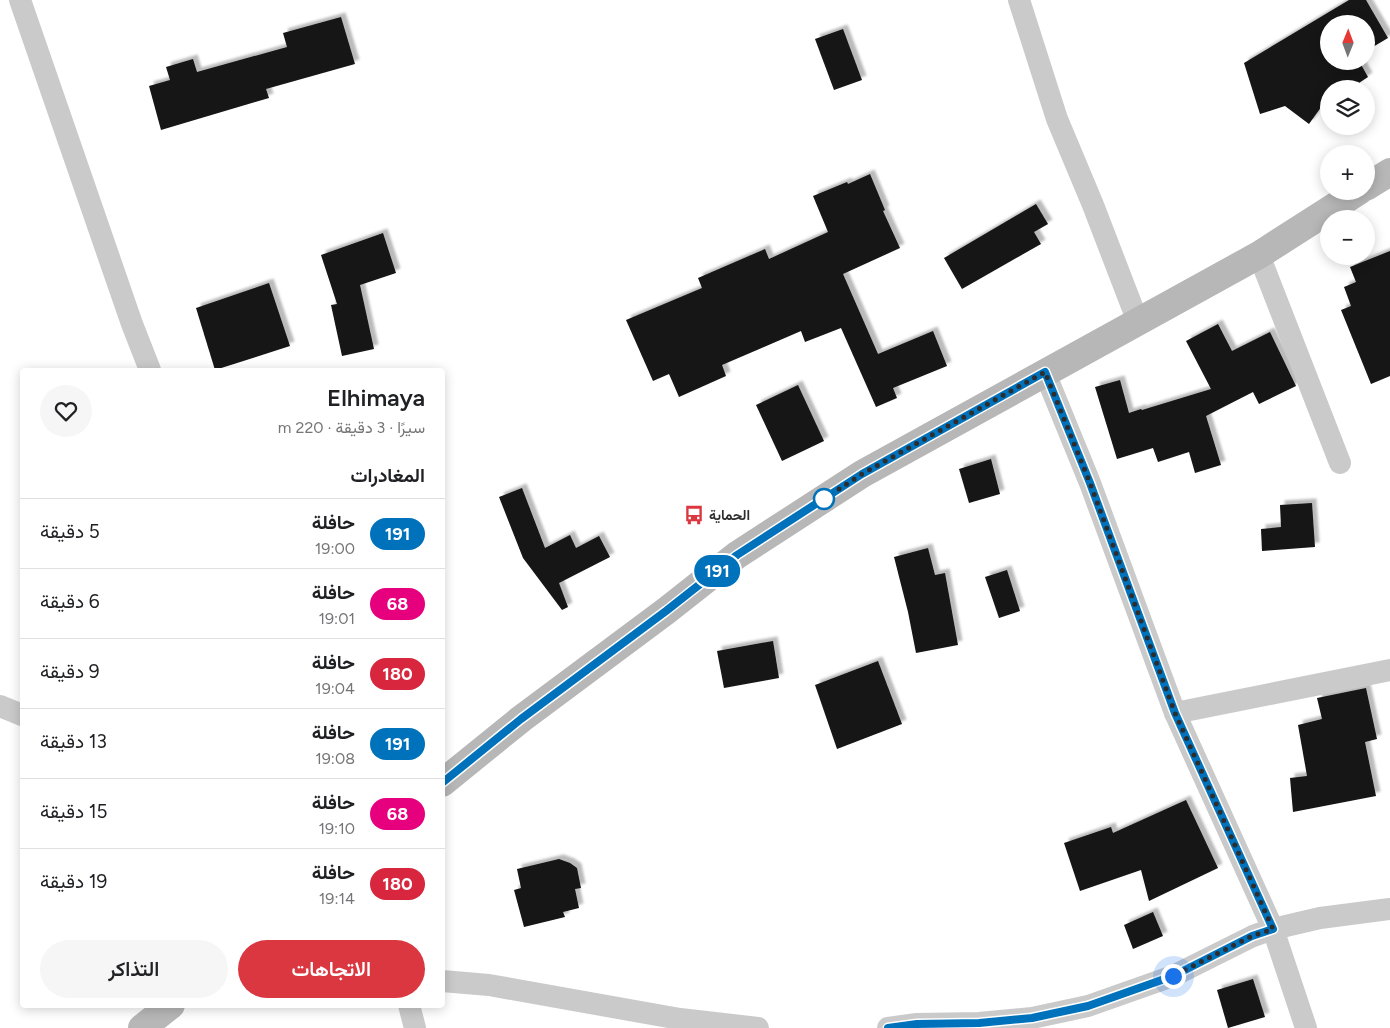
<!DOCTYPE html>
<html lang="ar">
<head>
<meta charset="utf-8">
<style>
  body { margin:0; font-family:Figtree,Vazirmatn,sans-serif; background:#f6f6f6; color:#202124; direction:rtl; height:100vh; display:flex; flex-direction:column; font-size:19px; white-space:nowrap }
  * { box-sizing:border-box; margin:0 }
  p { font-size:16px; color:#757577 }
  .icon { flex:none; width:28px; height:28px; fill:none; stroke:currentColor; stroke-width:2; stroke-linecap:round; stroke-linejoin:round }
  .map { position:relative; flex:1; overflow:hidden; direction:ltr }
  .side { position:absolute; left:20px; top:368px; width:425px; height:640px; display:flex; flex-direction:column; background:#fff; border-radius:5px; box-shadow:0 2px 12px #0003; direction:rtl }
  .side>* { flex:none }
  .badge { padding:0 10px; border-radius:16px; font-size:18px; line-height:32px }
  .needle { width:32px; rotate:1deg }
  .fabs { position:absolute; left:1320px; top:15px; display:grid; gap:10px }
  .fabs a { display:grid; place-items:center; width:55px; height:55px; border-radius:50%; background:#fff; box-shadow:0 2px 12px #0003; font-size:25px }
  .you { position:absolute; width:25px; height:25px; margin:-12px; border:4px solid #fff; border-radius:50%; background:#1a73e8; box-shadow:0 0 0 8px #1a73e833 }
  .map>.badge { position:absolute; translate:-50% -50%; box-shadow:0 0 0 2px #fff }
  h2 { padding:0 20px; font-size:19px; line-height:45px }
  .round { display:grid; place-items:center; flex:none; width:52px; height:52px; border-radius:26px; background:#f6f6f6 }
  .head { display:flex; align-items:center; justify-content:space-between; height:85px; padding:0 20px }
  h1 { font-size:24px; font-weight:600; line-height:38px }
  .action { display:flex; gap:10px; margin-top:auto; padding:10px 20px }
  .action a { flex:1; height:58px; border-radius:30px; background:#db3740; color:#fff; font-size:20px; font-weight:600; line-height:58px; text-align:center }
  .action a+a { background:#f6f6f6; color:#202124 }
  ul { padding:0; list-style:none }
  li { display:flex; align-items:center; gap:15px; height:70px; padding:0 20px; border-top:1px solid #e0e0e0 }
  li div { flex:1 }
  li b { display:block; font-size:19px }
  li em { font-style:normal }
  li .badge { min-width:55px; font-weight:700; text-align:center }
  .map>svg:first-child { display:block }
  .building { fill:#141414; filter:url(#shadow) }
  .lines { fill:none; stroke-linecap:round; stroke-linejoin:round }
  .minor { stroke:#cacaca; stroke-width:22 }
  .secondary { stroke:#b7b7b7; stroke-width:28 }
  .line-casing { stroke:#fff; stroke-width:11 }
  .line { stroke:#0072bc; stroke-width:8 }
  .walk { stroke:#2d2d2d; stroke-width:5; stroke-dasharray:0 9 }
  .stop-dot { fill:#fff; stroke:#0072bc; stroke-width:2.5 }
  .labels { text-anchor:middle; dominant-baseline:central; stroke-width:5; stroke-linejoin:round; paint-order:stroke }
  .poi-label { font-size:14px; font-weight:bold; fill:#2d2d2d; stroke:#fff; text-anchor:start }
</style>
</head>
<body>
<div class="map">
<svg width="1390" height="1028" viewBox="0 0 1390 1028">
  <defs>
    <filter id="shadow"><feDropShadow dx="4.5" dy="-4.5" stdDeviation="1" flood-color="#0004"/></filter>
  </defs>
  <rect width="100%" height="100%" fill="#fff"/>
  <!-- building -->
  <g class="building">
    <path d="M1349,0H1366L1388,38L1366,51V24H1329V61H1359L1368,77L1350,89H1329V96L1309,124L1285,106L1260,114L1244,63Z"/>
    <path d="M341,17L355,64L266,89L269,98L161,130L149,86L170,80L166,67L193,59L197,72L287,47L283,33Z"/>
    <path d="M843,29L862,80L834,90L815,39Z"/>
    <path d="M870,174L885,210L883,211L900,248L843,274L878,354L933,331L947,366L893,388L897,398L876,407L841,328L805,342L801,331L722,365L726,376L679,397L669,374L653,381L626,320L702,288L698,278L765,249L769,259L828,232L813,196L847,182L848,184Z"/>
    <path d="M1036,204L1048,224L1034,232L1041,244L962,289L944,258Z"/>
    <path d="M383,233L396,273L360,285L374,349L342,356L331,305L337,304L321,255Z"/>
    <path d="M1390,251V376L1371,384L1341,310L1351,306L1344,287L1356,282L1350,267Z"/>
    <path d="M269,283L290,346L215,370L196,308Z"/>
    <path d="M1218,324L1232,351L1270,332L1296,386L1259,404L1253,392L1206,416L1221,465L1195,473L1189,452L1158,462L1153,448L1117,459L1095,387L1120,380L1129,413L1141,409L1142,410L1211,389L1186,341Z"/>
    <path d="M798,385L824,441L782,461L756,405Z"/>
    <path d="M991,459L1000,494L969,503L959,469Z"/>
    <path d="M522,488L545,548L570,535L576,548L599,536L610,557L559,583L568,607L562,610L523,558L499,497Z"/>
    <path d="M1312,503L1315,547L1262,551L1261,529L1281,527L1280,505Z"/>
    <path d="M928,548L935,575L945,573L958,645L916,653L908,612L894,557Z"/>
    <path d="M1007,570L1020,611L999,618L985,577Z"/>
    <path d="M773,641L779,678L724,688L717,651Z"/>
    <path d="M878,661L902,724L837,749L815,685Z"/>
    <path d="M1366,688L1377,739L1365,742L1376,796L1293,812L1290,778L1307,776L1298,725L1322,719L1317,698Z"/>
    <path d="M1186,800L1218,868L1149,901L1141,870L1080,891L1064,843L1111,827L1113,833Z"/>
    <path d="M559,859L570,863L577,868L581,888L575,889L579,908L563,912L565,917L524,927L514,890L521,888L517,869Z"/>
    <path d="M1153,912L1163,936L1133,949L1124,925Z"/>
    <path d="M1253,979L1265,1017L1228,1028L1217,990Z"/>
  </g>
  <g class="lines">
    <!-- minor -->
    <g class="minor">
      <path d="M20,0L132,324L150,370"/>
      <path d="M1019,0L1057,119L1093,205L1138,322"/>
      <path d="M1259,255L1340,463"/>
      <path d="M1045,373L1090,483L1175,713L1273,929L1306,1028"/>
      <path d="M0,706L22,715"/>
      <path d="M1175,713L1390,670"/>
      <path d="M442,981L489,985L680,1019L758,1028"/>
      <path d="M409,1005L415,1028"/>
      <path d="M888,1028L917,1024L979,1023L1032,1018L1088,1006L1173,976L1253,936L1273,929L1320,918L1390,909"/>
    </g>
    <!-- secondary -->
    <g class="secondary">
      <path d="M1366,187L1390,172"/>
      <path d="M442,783L521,719L666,611L737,555L862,474L1259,255L1359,191"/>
      <path d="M142,1028L171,1005"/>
    </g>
  </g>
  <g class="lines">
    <defs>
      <path id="line" d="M442,783L521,719L666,611L737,555L862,474L1045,372L1090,483L1175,713L1273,929L1252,936L1173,976L1088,1006L1032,1018L979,1023L917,1024L888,1028"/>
    </defs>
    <!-- line casing -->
    <use href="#line" class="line-casing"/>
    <!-- line -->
    <use href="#line" class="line"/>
    <!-- walk -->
    <path class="walk" d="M824,499L862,474L1045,372L1090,483L1175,713L1273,929L1252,936L1173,976"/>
  </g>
  <!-- icons -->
  <defs>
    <symbol id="bus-bare" viewBox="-9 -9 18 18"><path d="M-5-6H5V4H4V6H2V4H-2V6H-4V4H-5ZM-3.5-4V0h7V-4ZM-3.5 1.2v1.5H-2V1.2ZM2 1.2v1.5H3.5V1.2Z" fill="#db3740" stroke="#fff" stroke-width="2.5" paint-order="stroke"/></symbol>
  </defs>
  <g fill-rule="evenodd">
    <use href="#bus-bare" x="680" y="501" width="28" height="28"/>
  </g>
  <!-- markers -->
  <circle class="stop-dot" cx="824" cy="499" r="10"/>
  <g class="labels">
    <!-- poi labels -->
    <g class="poi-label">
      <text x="709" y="515">الحماية</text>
    </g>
  </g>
</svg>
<div class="fabs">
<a><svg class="needle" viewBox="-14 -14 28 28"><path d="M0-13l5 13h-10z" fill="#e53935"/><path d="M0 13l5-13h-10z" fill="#757577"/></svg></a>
<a><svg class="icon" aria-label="layers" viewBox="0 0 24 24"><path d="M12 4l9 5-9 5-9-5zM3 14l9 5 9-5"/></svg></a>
<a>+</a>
<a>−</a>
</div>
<div class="you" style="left:1173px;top:976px"></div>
<b class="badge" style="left:717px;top:571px;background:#0072bc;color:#fff">191</b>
<section class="side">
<div class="head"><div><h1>Elhimaya</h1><p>سيرًا · 3 دقيقة · 220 m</p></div><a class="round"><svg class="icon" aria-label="heart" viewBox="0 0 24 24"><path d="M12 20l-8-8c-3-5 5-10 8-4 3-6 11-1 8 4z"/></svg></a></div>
<h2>المغادرات</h2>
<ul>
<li><span class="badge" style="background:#0072bc;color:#fff">191</span><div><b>حافلة</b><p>19:00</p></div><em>5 دقيقة</em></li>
<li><span class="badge" style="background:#e6007e;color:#fff">68</span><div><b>حافلة</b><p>19:01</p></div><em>6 دقيقة</em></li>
<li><span class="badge" style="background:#d7263d;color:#fff">180</span><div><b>حافلة</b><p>19:04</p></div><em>9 دقيقة</em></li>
<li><span class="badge" style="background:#0072bc;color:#fff">191</span><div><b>حافلة</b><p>19:08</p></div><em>13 دقيقة</em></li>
<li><span class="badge" style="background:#e6007e;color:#fff">68</span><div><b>حافلة</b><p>19:10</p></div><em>15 دقيقة</em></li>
<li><span class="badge" style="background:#d7263d;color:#fff">180</span><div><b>حافلة</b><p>19:14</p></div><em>19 دقيقة</em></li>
</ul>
<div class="action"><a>الاتجاهات</a><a>التذاكر</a></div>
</section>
</div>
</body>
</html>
